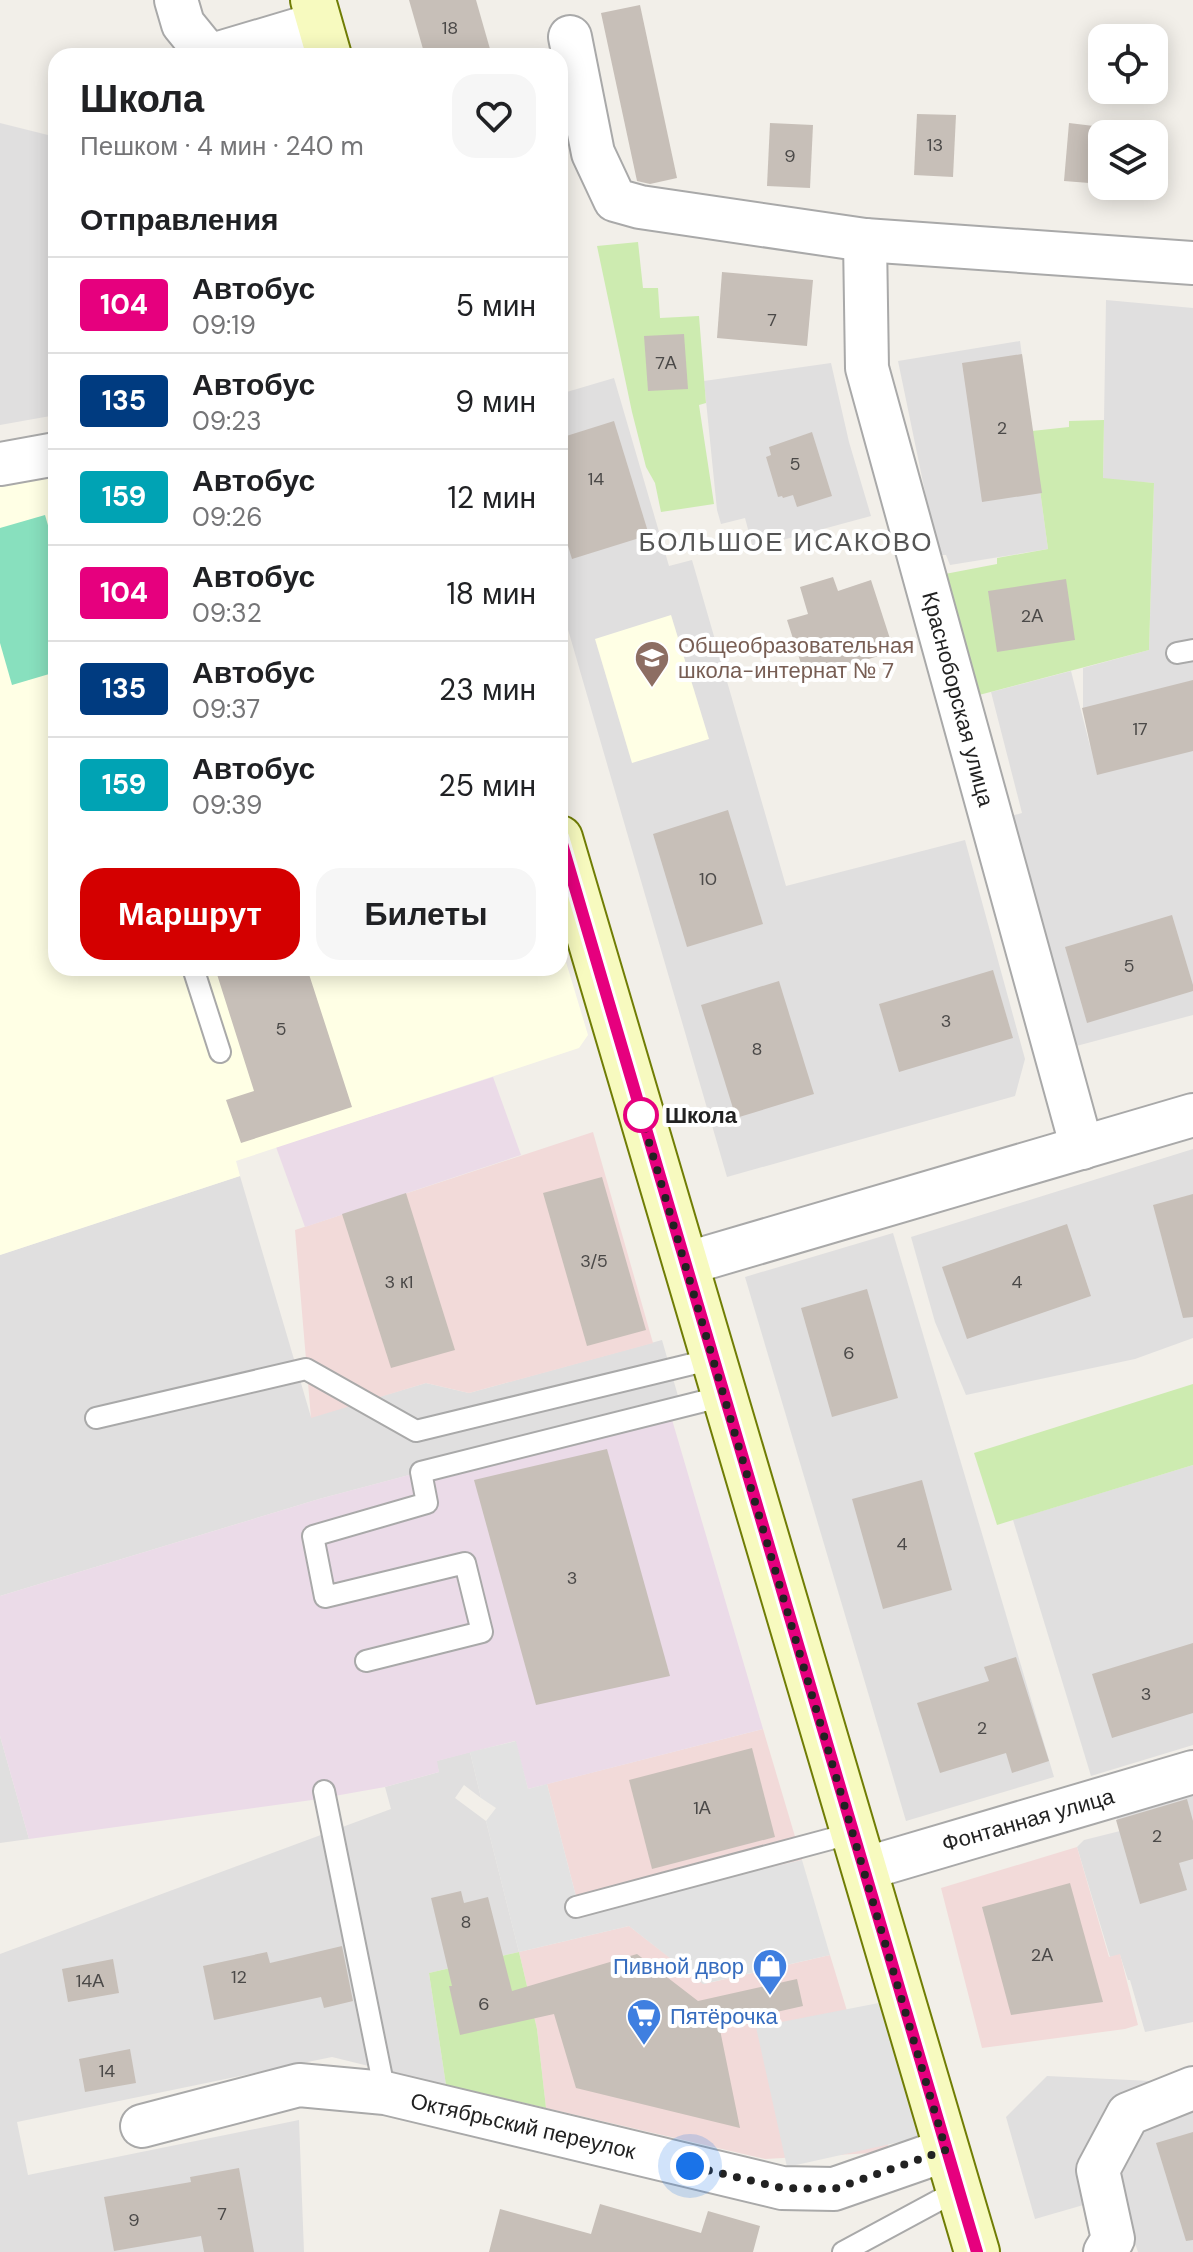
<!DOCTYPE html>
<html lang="ru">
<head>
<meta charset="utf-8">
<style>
  body { margin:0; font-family:"DM Sans",sans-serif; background:#f6f6f6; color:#202124; height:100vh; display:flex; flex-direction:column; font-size:30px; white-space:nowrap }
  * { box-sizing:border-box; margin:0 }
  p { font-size:26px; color:#757577 }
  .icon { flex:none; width:44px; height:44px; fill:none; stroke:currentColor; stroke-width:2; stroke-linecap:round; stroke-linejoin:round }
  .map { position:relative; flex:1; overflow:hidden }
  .details { position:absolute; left:48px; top:48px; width:520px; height:928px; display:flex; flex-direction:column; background:#fff; border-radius:24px; box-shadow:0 4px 20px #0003 }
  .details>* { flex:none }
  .badge { padding:0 16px; border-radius:6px; font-size:28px; line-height:52px }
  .fabs { position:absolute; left:1088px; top:24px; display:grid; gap:16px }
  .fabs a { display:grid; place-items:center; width:80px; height:80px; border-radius:16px; background:#fff; box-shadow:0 4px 20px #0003; font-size:40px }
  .you { position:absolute; width:40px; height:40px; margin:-20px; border:6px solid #fff; border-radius:50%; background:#1a73e8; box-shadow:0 0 0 12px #1a73e833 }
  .map>.badge { position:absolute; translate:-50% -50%; box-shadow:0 0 0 4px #fff }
  h2 { padding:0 32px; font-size:30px; line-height:72px }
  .round { display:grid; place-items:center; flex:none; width:84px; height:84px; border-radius:24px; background:#f6f6f6 }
  .headline { display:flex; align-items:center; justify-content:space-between; height:136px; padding:0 32px }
  h1 { font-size:38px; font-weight:700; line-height:60px }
  .action { display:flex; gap:16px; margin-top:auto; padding:16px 32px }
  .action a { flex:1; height:92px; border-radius:24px; background:#d40000; color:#fff; font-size:32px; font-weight:700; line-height:92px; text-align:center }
  .action a+a { background:#f6f6f6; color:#202124 }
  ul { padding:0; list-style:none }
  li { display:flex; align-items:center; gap:24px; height:96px; padding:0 32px; border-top:2px solid #e0e0e0 }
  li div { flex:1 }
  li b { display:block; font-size:30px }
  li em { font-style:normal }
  li .badge { min-width:88px; font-weight:700; text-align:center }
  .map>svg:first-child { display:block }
  .residential { fill:#e0dfdf }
  .commercial { fill:#f2dad9 }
  .industrial { fill:#ebdbe8 }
  .education { fill:#ffffe5 }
  .grass { fill:#cdebb0 }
  .pitch { fill:#88e0be }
  .parking { fill:#e2e2e2 }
  .building { fill:#c7bfb8 }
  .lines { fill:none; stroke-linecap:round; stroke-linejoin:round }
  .lane-casing { stroke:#a9a9a9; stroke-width:24 }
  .street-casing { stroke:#a9a9a9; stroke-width:46 }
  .secondary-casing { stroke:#707d05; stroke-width:48 }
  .lane { stroke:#fff; stroke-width:20 }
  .street { stroke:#fff; stroke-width:42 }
  .secondary { stroke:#f7fabf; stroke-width:44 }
  .line-casing { stroke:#fff; stroke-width:18 }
  .line { stroke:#e6007e; stroke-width:12 }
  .walk { stroke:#222; stroke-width:8; stroke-dasharray:0 14.4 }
  .stop-dot { fill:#fff; stroke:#e6007e; stroke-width:4 }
  .labels { text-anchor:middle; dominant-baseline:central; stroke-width:8; stroke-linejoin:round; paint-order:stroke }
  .number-label { font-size:18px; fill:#4b4948 }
  .education-label { font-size:22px; fill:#785e54; stroke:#fff; text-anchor:start }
  .street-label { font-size:22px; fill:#222; stroke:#fff }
  .stop-label { font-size:22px; font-weight:bold; fill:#222; stroke:#fff; text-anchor:start }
  .shop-label { font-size:22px; fill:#366cbe; stroke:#fff; text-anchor:end }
  .quarter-label { font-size:26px; letter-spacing:2px; fill:#555; stroke:#fff }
</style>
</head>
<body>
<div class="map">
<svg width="1193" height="2252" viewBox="0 0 1193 2252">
  <rect width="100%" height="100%" fill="#f2efe9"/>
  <!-- residential -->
  <g class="residential">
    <path d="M0,123L56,137V415L0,425Z"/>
    <path d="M1106,300L1193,308V1015L1065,1049L1000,819L1022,813L991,692L1071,671L1091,750L1083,708V668L1149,650L1154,483L1103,479Z"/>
    <path d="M1020,341L1048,549L950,565L946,555H938L898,361Z"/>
    <path d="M831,363L849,442L871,516L753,548L745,518L721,524L717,510L704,381Z"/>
    <path d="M614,378L669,566L692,560L786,886L965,840L1025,1059L1015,1096L727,1177L560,602V394Z"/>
    <path d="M1193,1149V1338L1135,1359L966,1395L935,1322L911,1237Z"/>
    <path d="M240,1176L311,1417L426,1383L469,1393L662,1340L680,1403L319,1499L0,1596V1255Z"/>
    <path d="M893,1233L1054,1777L906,1821L745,1277Z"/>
    <path d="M1193,1465V1745L1091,1776L1013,1520Z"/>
    <path d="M0,1736L29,1839L0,1843Z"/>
    <path d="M470,1752L481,1798L464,1785L455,1798L486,1821L519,1952L429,1973L446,2085L332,2057L17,2122L28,2175L299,2120L304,2252H0V1954L391,1809L385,1787L439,1772L436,1761Z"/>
    <path d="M1193,1790V2022L1145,2032L1130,1980H1128L1120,1955L1110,1957L1077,1847L1084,1840L1120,1831L1116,1814Z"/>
    <path d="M1047,2076L1193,2083V2252H1138L1118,2195L1035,2219L1006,2117Z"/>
  </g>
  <!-- commercial -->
  <g class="commercial">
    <path d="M593,1132L653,1343L469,1393L426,1383L311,1418L295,1230Z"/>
    <path d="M763,1729L802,1860L580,1912L547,1784Z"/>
    <path d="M1077,1847L1109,1957L1120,1954L1138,2025L1125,2029L982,2048L941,1888Z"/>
    <path d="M629,1926L704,1984L830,1955L890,2152L765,2159L546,2108L537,2029L519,1952Z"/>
  </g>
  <!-- industrial -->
  <g class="industrial">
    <path d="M493,1077L521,1155L305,1227L276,1147Z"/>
    <path d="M668,1406L763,1729L528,1789L515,1741L437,1761L439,1772L385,1787L312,1800L29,1839L0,1736V1596L319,1499Z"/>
  </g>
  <!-- education -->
  <g class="education">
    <path d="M56,474V968H560V942L588,1035L579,1048L236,1161L240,1176L0,1255V484Z"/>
    <path d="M671,615L709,739L632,763L595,639Z"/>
  </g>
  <!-- grass -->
  <g class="grass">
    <path d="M638,242L643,288H658L660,318L699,316L706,403L699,405L714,504L661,512L655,483L646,467L632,412L597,246Z"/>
    <path d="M1104,420L1103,478L1154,483L1149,650L979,695L945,574L997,564V558L1048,549L1032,431L1069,427V421Z"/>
    <path d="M1193,1384V1465L997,1525L974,1453Z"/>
    <path d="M519,1952L537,2029L546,2108L446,2085L429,1973Z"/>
  </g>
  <!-- pitch -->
  <path class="pitch" d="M45,515L56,553V672L12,685L0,643V528Z"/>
  <!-- parking -->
  <g class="parking">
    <path d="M516,1741L528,1789L547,1784L580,1912L802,1860L830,1955L703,1984L629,1926L519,1952L486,1821L496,1808L481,1798L470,1752Z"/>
    <path d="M889,2001L922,2137L787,2167L756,2027Z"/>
  </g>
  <!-- building -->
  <g class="building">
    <path d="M409,0H476L492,56H425Z"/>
    <path d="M640,5L677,178L650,184L637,181L601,13Z"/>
    <path d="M917,114L956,115L953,177L914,175Z"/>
    <path d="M770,123L813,125L810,188L767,186Z"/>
    <path d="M1069,123L1102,127V184L1064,181Z"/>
    <path d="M722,272L813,280L807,346L717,338Z"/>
    <path d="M684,334L688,389L648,391L644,336Z"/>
    <path d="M1022,354L1042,493L982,502L962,363Z"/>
    <path d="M614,421L649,535L572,559L560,520V438Z"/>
    <path d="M812,432L832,496L797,507L793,495L783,498L782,496L778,497L766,457L771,455L769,447Z"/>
    <path d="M833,577L838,591L871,580L894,651L806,679L787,620L808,614L800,587Z"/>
    <path d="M1066,579L1075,640L997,652L988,591Z"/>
    <path d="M1193,680V751L1097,775L1082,708Z"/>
    <path d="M728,810L763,924L687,947L653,834Z"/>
    <path d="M1172,915L1193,985V991L1087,1023L1065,947Z"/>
    <path d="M215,968H307L352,1107L241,1143L226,1100L254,1091Z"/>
    <path d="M993,970L1013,1038L899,1072L879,1004Z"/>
    <path d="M779,981L814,1094L736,1118L701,1005Z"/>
    <path d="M602,1177L646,1330L587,1346L543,1193Z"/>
    <path d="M406,1193L455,1350L391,1368L342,1214Z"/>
    <path d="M1193,1194V1317L1183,1318L1153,1205Z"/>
    <path d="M1067,1224L1091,1296L967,1339L942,1267Z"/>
    <path d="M867,1289L898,1398L832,1417L801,1308Z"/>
    <path d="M607,1449L670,1676L536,1705L474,1480Z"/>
    <path d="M922,1480L952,1590L883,1609L852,1499Z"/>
    <path d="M1193,1643V1713L1112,1738L1092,1674Z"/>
    <path d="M1016,1657L1049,1761L1012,1773L1006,1753L940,1773L917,1703L989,1681L984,1667Z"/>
    <path d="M752,1748L775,1837L652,1869L629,1780Z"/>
    <path d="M1187,1799L1193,1821V1859L1179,1863L1187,1890L1140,1904L1116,1820Z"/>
    <path d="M1070,1883L1103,2002L1011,2015L982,1907Z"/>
    <path d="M461,1891L464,1903L488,1897L512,1991L637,1954L698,2001L797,1979L803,2006L719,2025L740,2128L576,2088L554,2014L460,2035L449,1986H452L431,1898Z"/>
    <path d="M342,1946L353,2001L324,2008L321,1997L214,2020L203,1966L267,1952L270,1963Z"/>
    <path d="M113,1959L119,1993L68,2002L62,1969Z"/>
    <path d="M130,2049L136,2083L85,2092L79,2059Z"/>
    <path d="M1193,2132V2240L1186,2241L1156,2143Z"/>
    <path d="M239,2168L254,2252H204L201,2236L114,2251L104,2197L191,2182L190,2177Z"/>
    <path d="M600,2204L701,2233L708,2211L760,2226L753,2252H489L500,2209L591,2234Z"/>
  </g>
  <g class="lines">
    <defs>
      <g id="lane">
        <path d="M1177,653L1193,650"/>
        <path d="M193,968L220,1052"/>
        <path d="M96,1418L306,1369L416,1431L713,1359"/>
        <path d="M366,1661L482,1632L465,1563L325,1597L313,1536L427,1503L421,1472L724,1396"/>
        <path d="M324,1791L385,2093"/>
        <path d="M576,1907L853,1833"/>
        <path d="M843,2252L958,2190"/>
      </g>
      <g id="street">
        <path d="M176,0L183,24L209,56L320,23"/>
        <path d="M570,37L593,153L615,200L640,207L865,240L1193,263"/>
        <path d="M865,240L867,368L1082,1148"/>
        <path d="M0,464L56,454"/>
        <path d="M685,1264L1193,1115"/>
        <path d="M864,1869L1193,1772"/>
        <path d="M142,2126L299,2085L385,2093L782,2188L834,2189L946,2150"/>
        <path d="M1105,2252L1113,2239L1098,2170L1128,2114L1193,2088"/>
      </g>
      <g id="secondary">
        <path d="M313,0L329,56"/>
        <path d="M560,838L977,2252"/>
      </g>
    </defs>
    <!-- lane casing -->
    <use href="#lane" class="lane-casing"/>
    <!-- street casing -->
    <use href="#street" class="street-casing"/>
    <!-- secondary casing -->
    <use href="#secondary" class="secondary-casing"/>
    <!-- lane -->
    <use href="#lane" class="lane"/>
    <!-- street -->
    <use href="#street" class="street"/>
    <!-- secondary -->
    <use href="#secondary" class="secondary"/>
  </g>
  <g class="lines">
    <defs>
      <path id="line" d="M560,837L977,2252"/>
    </defs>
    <!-- line casing -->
    <use href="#line" class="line-casing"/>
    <!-- line -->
    <use href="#line" class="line"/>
    <!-- walk -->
    <path class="walk" d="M641,1115L946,2150L834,2189L782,2188L690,2166"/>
  </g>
  <!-- icons -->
  <defs>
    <symbol id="school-pin" viewBox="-11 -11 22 30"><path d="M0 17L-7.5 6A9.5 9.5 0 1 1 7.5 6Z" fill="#8d6e63" stroke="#fff"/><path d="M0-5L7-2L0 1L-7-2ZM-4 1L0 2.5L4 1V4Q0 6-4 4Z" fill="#fff"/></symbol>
    <symbol id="shop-pin" viewBox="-11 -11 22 30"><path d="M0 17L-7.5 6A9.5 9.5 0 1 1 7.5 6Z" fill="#3f7fe0" stroke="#fff"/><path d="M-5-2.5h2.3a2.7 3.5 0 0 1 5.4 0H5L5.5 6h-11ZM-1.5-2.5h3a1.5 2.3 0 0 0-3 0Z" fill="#fff"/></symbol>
    <symbol id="supermarket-pin" viewBox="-11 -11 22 30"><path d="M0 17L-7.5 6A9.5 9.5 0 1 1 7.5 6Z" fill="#3f7fe0" stroke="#fff"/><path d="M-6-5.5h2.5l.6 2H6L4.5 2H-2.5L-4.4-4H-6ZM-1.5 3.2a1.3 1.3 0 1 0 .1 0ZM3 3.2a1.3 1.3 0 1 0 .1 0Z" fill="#fff"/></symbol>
  </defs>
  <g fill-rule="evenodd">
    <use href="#school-pin" x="632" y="638" width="40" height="54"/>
    <use href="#shop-pin" x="750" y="1946" width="40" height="54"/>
    <use href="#supermarket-pin" x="624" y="1996" width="40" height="54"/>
  </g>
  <!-- markers -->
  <circle class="stop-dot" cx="641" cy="1115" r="16"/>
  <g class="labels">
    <!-- number labels -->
    <g class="number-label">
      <text x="450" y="28">18</text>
      <text x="935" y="145">13</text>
      <text x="790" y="156">9</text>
      <text x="772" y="320">7</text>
      <text x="666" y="363">7А</text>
      <text x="1002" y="428">2</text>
      <text x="795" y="464">5</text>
      <text x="596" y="479">14</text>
      <text x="1032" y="616">2А</text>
      <text x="1140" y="729">17</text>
      <text x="708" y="879">10</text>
      <text x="1129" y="966">5</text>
      <text x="946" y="1021">3</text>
      <text x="281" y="1029">5</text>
      <text x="757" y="1049">8</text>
      <text x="594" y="1261">3/5</text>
      <text x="399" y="1282">3 к1</text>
      <text x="1017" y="1282">4</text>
      <text x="849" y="1353">6</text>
      <text x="902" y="1544">4</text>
      <text x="572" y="1578">3</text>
      <text x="1146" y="1694">3</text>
      <text x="982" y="1728">2</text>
      <text x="702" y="1808">1А</text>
      <text x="1157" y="1836">2</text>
      <text x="466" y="1922">8</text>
      <text x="1042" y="1955">2А</text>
      <text x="239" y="1977">12</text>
      <text x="90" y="1981">14А</text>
      <text x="484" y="2004">6</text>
      <text x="107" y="2071">14</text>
      <text x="222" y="2214">7</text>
      <text x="134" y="2220">9</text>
    </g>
    <!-- education labels -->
    <g class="education-label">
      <text x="678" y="645">Общеобразовательная<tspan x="678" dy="25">школа-интернат № 7</tspan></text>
    </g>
    <!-- street labels -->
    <g class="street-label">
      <text transform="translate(958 699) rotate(75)">Красноборская улица</text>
      <text transform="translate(1028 1820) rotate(-16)">Фонтанная улица</text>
      <text transform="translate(523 2126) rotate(13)">Октябрьский переулок</text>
    </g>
    <!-- stop labels -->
    <g class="stop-label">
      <text x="665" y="1115">Школа</text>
    </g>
    <!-- shop labels -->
    <g class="shop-label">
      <text x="744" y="1966">Пивной двор</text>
      <text x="670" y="2016" text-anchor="start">Пятёрочка</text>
    </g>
    <!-- quarter labels -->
    <g class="quarter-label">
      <text x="786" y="542">БОЛЬШОЕ ИСАКОВО</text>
    </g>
  </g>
</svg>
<div class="fabs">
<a><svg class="icon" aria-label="locate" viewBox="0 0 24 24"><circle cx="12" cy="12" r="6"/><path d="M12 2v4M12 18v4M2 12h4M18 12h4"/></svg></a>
<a><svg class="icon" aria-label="layers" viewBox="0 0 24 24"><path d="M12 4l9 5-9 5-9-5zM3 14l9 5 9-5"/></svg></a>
</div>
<div class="you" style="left:690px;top:2166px"></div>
<section class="details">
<div class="headline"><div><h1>Школа</h1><p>Пешком · 4 мин · 240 m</p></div><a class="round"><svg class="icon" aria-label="heart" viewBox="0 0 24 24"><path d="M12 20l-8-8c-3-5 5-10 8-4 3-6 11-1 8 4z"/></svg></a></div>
<h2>Отправления</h2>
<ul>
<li><span class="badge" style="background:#e6007e;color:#fff">104</span><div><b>Автобус</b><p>09:19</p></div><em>5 мин</em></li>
<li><span class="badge" style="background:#003b80;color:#fff">135</span><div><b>Автобус</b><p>09:23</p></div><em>9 мин</em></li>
<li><span class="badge" style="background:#00a3b4;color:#fff">159</span><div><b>Автобус</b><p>09:26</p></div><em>12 мин</em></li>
<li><span class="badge" style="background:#e6007e;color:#fff">104</span><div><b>Автобус</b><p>09:32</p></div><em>18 мин</em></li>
<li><span class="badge" style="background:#003b80;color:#fff">135</span><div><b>Автобус</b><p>09:37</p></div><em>23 мин</em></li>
<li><span class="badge" style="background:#00a3b4;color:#fff">159</span><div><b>Автобус</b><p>09:39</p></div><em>25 мин</em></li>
</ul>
<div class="action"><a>Маршрут</a><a>Билеты</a></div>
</section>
</div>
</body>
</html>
